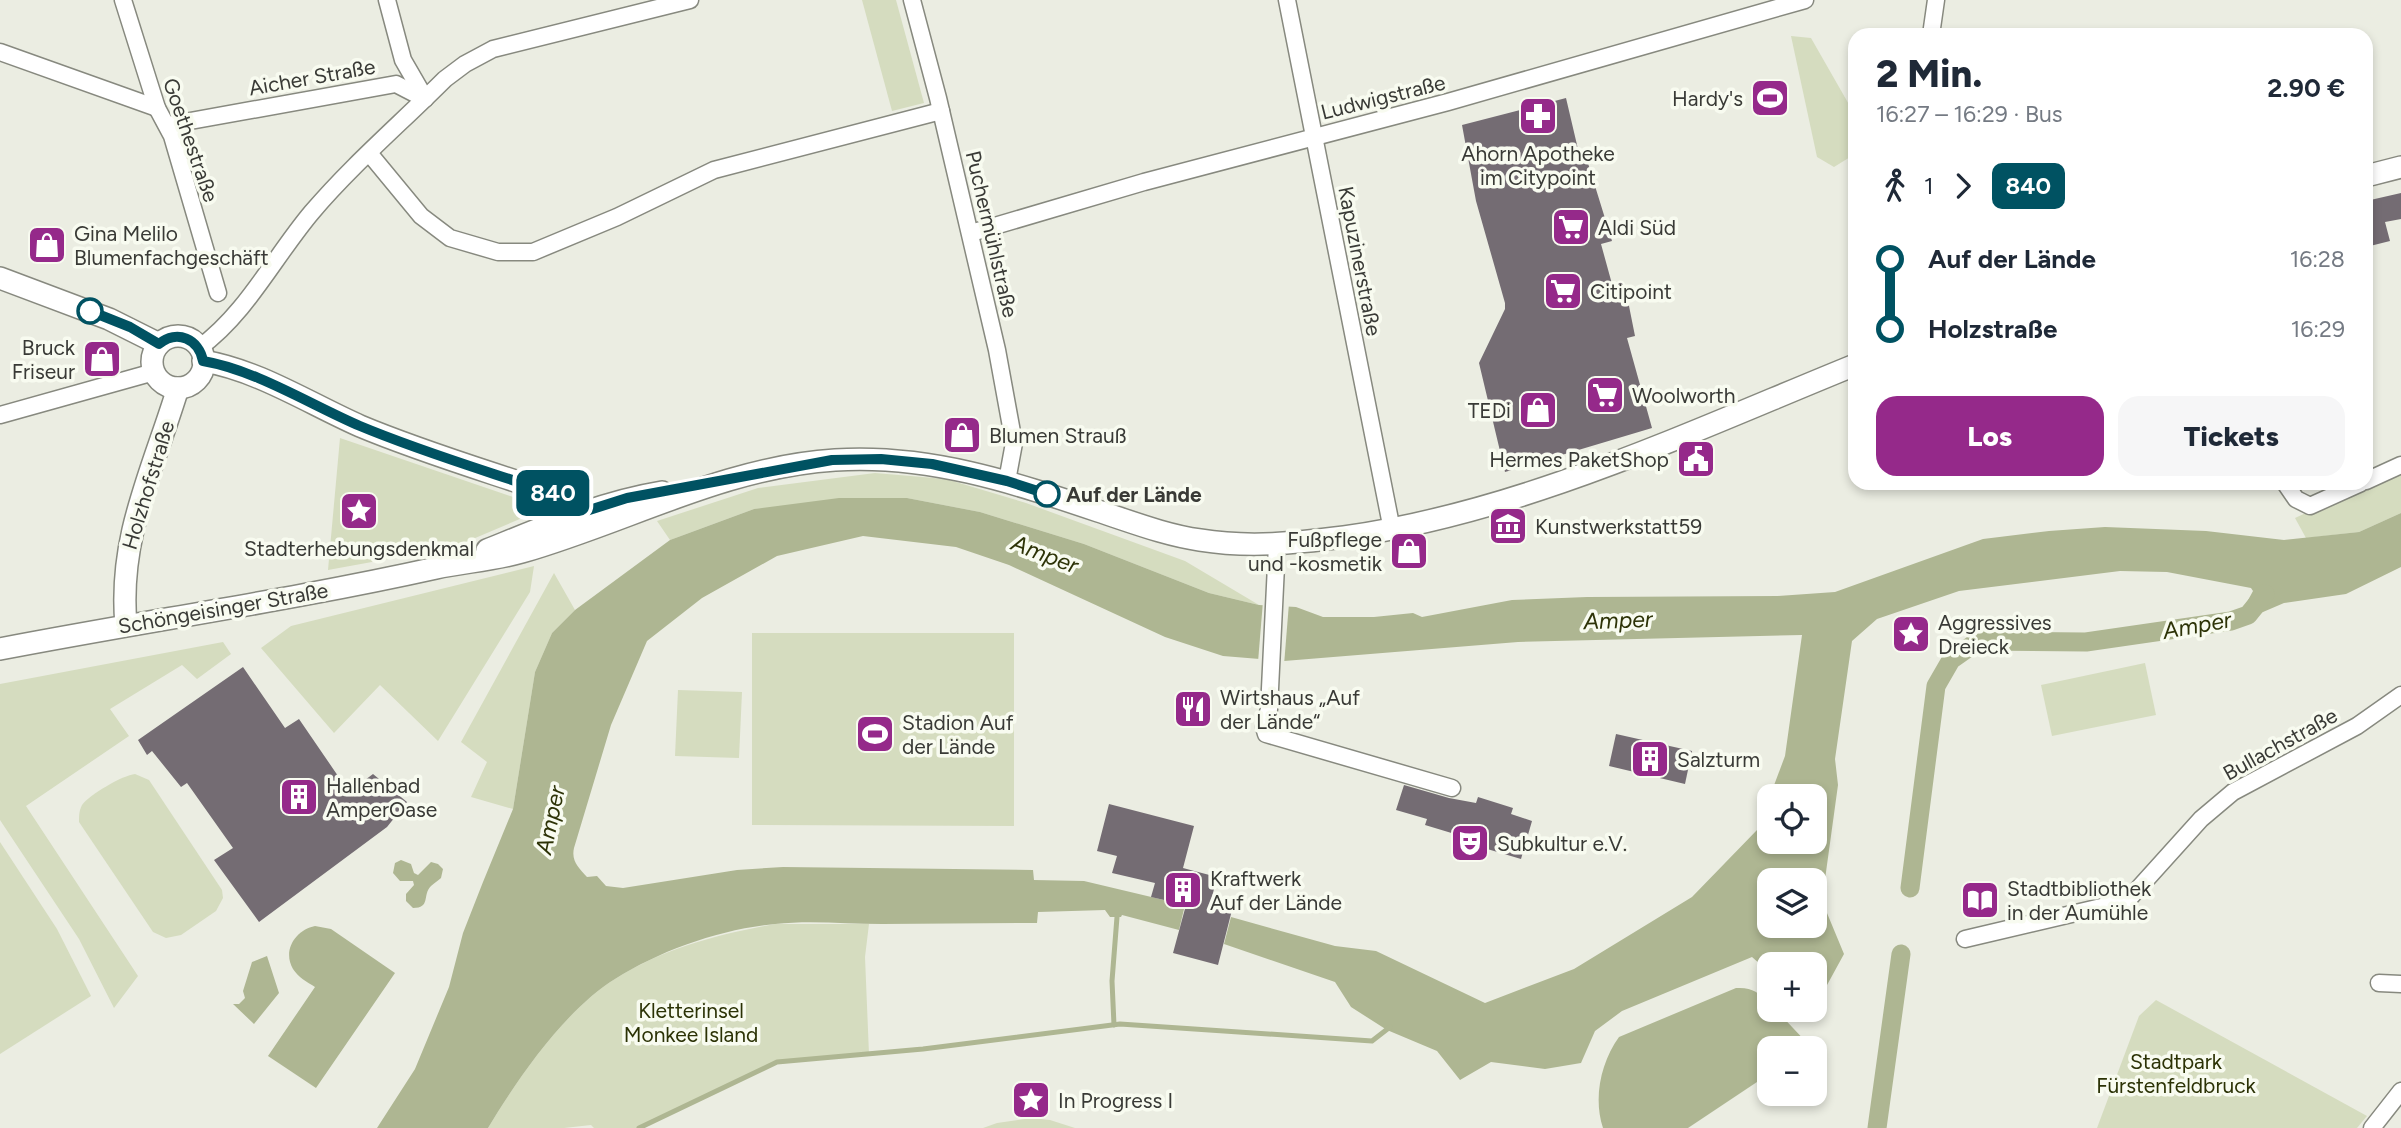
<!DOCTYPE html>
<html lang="de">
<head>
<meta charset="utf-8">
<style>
  body { margin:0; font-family:Figtree,sans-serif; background:#f6f6f7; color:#1f2937; height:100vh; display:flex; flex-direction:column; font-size:26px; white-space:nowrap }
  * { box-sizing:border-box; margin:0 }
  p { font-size:23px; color:#747a83 }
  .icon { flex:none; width:38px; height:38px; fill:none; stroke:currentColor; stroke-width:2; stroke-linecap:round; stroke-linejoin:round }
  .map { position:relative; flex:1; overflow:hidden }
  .panel { position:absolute; left:1848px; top:28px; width:525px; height:462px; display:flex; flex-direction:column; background:#fff; border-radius:21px; box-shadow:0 4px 10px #0003 }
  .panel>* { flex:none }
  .badge { padding:0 14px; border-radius:10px; font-size:24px; line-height:46px }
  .buttons { position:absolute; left:1757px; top:784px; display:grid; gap:14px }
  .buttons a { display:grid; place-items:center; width:70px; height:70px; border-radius:14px; background:#fff; box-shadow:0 4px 10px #0003; font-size:35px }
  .map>.badge { position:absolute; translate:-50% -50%; box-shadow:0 0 0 4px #fff }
  .legs { display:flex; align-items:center; gap:10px; height:77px; padding:0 28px; font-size:23px }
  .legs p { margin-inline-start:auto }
  .headline { display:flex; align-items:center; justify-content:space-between; height:119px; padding:0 28px }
  h1 { font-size:38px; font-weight:800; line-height:52px }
  .button { display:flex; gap:14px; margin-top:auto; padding:14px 28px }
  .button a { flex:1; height:80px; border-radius:21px; background:#95298a; color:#fff; font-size:28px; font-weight:800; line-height:80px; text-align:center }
  .button a+a { background:#f6f6f7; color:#1f2937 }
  ul { padding:0 28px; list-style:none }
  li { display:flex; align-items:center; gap:24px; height:70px; font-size:26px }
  li i { display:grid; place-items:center; width:10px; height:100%; margin:0 9px; background:currentColor }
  li i::after { content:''; width:18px; height:18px; margin:-9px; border:5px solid; border-radius:50%; background:#fff }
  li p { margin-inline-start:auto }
  li:first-child i { background:linear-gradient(#0000 50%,currentColor 0) }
  li:last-child i { background:linear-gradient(currentColor 50%,#0000 0) }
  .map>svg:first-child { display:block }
  .green { fill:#d5dcbf }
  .water { fill:#aeb692; fill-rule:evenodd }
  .pier { fill:#ebede2 }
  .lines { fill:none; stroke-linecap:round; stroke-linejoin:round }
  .stream { stroke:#aeb692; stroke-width:5 }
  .canal { stroke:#aeb692; stroke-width:19 }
  .building { fill:#746c73 }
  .street-casing { stroke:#87897f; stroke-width:19 }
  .secondary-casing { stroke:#87897f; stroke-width:24 }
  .street { stroke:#fff; stroke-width:16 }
  .secondary { stroke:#fff; stroke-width:21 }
  .line-1-casing { stroke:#fff; stroke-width:16 }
  .line-1 { stroke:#005262; stroke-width:10 }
  .stop-1-dot { fill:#fff; stroke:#005262; stroke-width:3.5 }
  .labels { text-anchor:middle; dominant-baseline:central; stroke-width:7; stroke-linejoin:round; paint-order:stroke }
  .street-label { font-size:21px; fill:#393a36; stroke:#f8fbf0 }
  .poi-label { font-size:21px; fill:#393a36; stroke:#f8fbf0; text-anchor:start }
  .stop-label { font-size:21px; font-weight:bold; fill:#393a36; stroke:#f8fbf0; text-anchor:start }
  .park-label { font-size:21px; fill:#2b3205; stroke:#f8fbf0 }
  .water-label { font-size:23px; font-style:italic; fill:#2d3307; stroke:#f8fbf0 }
</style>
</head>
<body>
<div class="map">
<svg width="2401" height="1128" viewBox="0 0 2401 1128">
  <rect width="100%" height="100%" fill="#ebede2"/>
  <!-- green -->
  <g class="green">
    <path d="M862,0H896L924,103L892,111Z"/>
    <path d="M1791,36L1811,38L1855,115V154L1834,167L1817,157Z"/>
    <path d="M340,438L519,499L534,503V498L555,504L454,547L328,570Z"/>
    <path d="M2401,469V513L2359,532L2306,538L2295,518Z"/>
    <path d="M875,473L946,479L1026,503L1185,561L1259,605L1209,593L1084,544L980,512L907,498L754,509L670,540L657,521L758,488Z"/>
    <path d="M534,566L530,592L438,741L380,685L334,733L261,648L291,626Z"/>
    <path d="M554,573L575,610L552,633L535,672L513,809L471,797L487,762L461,742Z"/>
    <path d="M752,633H1014V826L752,825Z"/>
    <path d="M223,642L231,654L197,679L182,665L110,709L129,736L26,806L138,976L114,1008L79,939L0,820V684Z"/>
    <path d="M2145,663L2156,715L2052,736L2041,685Z"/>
    <path d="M678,690L742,692L739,758L675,756Z"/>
    <path d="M135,774L149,780L222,890L223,898L216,911L181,935L166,938L153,932L79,822C79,816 79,811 82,805C89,795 123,775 135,774Z"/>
    <path d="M0,842L57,929L91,996L0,1054Z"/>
    <path d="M775,924H869L865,957L869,1054L777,1062L639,1128H594L591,1125L564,1128H488C518,1078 565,1010 615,979C664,948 720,934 775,924Z"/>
    <path d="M2156,1000L2367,1116L2357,1128H2097L2139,1016Z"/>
    <path d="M1032,1118L1050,1120L1075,1128H983L997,1123Z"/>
  </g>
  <!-- water -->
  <g class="water">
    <path d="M839,498H907L980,512L1084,544L1209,593L1259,605L1296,607L1323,617H1374L1413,613L1422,617L1512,600L1587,597L1778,596L1835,592L1983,539L2049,531L2105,527L2206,531L2284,540L2359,532L2401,513V567L2346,594L2284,603L2263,612L2248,615L2246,604L2253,591L2251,588L2167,572L2120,571L1959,591L1877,619L1852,641L1835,759L1838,785L1822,901L1844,954L1815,1007V964H1769V972L1752,957L1622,1011L1595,1031L1581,1063L1545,1069L1491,1062L1460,1080L1437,1051L1387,1030L1351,1007L1335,982L1224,944L1231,917L1335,946L1376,951L1485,1003L1574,969L1692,897L1757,830L1769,798V842H1815V796H1770L1785,756L1802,635L1518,642L1284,661L1223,656L1165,637L1009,565L956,547L863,536L777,556L702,598L647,641L611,725L574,848C571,861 579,868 587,877L597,876L606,886L623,888L737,870L783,867L1033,870L1034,880L1084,881L1185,905L1179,930L1122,915L1121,917H1110L1105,910L1038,912L1037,923C985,923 934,924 882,924C847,924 810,920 775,924C721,929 661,950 615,979C565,1010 518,1078 488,1128H377L415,1069L449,987L463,933L483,882L513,809L535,672L552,633L575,610L670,540L754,509ZM1769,880H1815V926H1769Z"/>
    <path d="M401,860L411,864L414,873L418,875L431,862L438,864L443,869L441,878C438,881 434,883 431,886C422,895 431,908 413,908L406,901V894L414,885L413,881H400L393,873L395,863Z"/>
    <path d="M315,926L331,929L395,973L316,1088L268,1056L315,987C307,982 298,977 293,969C282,950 296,930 315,926Z"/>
    <path d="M267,956L279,993L254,1024L233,1004H239L245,998L243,991L252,962Z"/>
    <path d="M1736,988C1752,987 1758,992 1769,1003V1010H1776L1810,1046L1806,1048H1769V1074L1688,1128H1603C1593,1098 1601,1062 1619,1037Z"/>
  </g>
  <!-- pier -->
  <path class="pier" d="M1263,601L1289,603L1284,665L1258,662Z"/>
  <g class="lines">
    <!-- stream -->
    <g class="stream">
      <path d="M1114,1025L1112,981L1117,917"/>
      <path d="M639,1128L777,1062L923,1049L1120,1024L1372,1041L1390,1027"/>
    </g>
    <!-- canal -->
    <g class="canal">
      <path d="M1910,888L1936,686L1951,660L1978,641L2086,642L2231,621L2248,615L2265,594"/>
      <path d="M1877,1128L1901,954"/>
    </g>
  </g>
  <!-- building -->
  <g class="building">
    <path d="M1566,98L1581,162L1587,160L1612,241L1601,244L1612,284L1623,282L1629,306L1635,336L1627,338L1652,428L1505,472L1479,363L1505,309V303L1476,201L1462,125Z"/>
    <path d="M2401,193V219L2385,222L2390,241L2366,247V201Z"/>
    <path d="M243,667L285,728L299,719L349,792L373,774L407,802L387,827L259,922L214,860L233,848L187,783L181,787L152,751L147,755L138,740Z"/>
    <path d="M1616,734L1692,751L1685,784L1609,766Z"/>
    <path d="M1404,785L1449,798L1476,803L1478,797L1513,808L1511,814L1532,821L1521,859L1467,843L1468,838L1425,825L1427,819L1396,810Z"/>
    <path d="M1109,804L1194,826L1183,868L1217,877L1210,905L1232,910L1218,965L1173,953L1186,905L1151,897L1155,883L1112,873L1117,856L1097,851Z"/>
  </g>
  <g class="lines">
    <defs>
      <g id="street">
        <path d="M123,0L157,108L172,136L218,293"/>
        <path d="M387,0L403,60L425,98"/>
        <path d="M912,0L938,98L997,350L1014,443L1007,481"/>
        <path d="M1287,0L1392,530"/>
        <path d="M1931,35L1936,0"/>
        <path d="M0,52L157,108"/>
        <path d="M168,125L396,84L425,99"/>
        <path d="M369,153L421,216L450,238L498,252H533L617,217L714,170L941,111"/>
        <path d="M971,233L1144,182L1448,102L1805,0"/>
        <path d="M199,348C247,313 274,257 312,212C352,165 401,123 445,79L465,64L493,49L690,0"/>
        <path d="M0,415L154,372"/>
        <path d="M2366,481L2401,465"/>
        <path d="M2285,483L2296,499L2310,506L2361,483"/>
        <path d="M1277,545L1269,709L1264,727L1266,734L1452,788"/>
        <path d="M1965,939L2127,901L2201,819L2233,792L2357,726L2401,695"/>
        <path d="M2379,983L2401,984"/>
        <path d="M2372,1128L2401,1091"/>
      </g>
      <g id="secondary">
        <path d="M2366,176L2401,167"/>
        <path d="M0,278L109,319L159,344"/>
        <circle cx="178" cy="362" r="26"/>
        <path d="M203,361C258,370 310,404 360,426C429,455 501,475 571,500L583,512"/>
        <path d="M487,550C544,527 601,502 662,492"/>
        <path d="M126,625C118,537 153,470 178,388"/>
        <path d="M0,649C145,621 292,600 436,568C464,562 494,560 522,552C627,522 724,467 835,460C928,454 1012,482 1098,511C1132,522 1165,535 1200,540C1249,548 1296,543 1344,537C1522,512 1690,432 1855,365"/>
      </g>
    </defs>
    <!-- street casing -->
    <use href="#street" class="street-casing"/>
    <!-- secondary casing -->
    <use href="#secondary" class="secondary-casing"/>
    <!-- street -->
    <use href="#street" class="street"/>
    <!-- secondary -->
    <use href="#secondary" class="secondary"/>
  </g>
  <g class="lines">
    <defs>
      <path id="line-1" d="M90,311L130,327L159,344C177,329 199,339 203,361C256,370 311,405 360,426C429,455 501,475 571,500L583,512L627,498L832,460L881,459L932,464L1007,481L1047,494"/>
    </defs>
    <!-- line-1 casing -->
    <use href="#line-1" class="line-1-casing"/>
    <!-- line-1 -->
    <use href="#line-1" class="line-1"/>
  </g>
  <!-- icons -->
  <defs>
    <symbol id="stadium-square" viewBox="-11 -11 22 22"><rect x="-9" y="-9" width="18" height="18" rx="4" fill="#95298a" stroke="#f8fbf0"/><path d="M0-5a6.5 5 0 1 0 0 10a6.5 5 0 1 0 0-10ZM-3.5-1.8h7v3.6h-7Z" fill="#fff"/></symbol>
    <symbol id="pharmacy-square" viewBox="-11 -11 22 22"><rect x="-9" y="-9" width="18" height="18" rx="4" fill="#95298a" stroke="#f8fbf0"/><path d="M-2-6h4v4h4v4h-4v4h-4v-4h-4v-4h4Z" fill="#fff"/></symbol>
    <symbol id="supermarket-square" viewBox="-11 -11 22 22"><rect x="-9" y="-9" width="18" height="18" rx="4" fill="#95298a" stroke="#f8fbf0"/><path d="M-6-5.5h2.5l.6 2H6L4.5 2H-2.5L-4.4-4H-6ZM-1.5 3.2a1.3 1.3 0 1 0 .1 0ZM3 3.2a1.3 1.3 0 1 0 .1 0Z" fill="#fff"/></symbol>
    <symbol id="shop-square" viewBox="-11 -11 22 22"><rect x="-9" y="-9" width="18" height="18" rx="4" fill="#95298a" stroke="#f8fbf0"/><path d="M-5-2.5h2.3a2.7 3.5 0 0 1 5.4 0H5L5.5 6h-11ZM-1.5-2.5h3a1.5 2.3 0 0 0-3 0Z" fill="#fff"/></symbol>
    <symbol id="civic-square" viewBox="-11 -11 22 22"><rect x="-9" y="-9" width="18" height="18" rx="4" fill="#95298a" stroke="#f8fbf0"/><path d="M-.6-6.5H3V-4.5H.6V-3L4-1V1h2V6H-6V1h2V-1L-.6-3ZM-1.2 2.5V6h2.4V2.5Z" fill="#fff"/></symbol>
    <symbol id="sight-square" viewBox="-11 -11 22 22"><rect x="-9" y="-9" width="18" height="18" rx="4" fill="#95298a" stroke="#f8fbf0"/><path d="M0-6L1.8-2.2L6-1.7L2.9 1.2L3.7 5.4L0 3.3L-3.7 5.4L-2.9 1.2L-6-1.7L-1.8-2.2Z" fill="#fff"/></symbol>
    <symbol id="museum-square" viewBox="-11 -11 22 22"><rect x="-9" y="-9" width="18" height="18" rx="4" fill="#95298a" stroke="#f8fbf0"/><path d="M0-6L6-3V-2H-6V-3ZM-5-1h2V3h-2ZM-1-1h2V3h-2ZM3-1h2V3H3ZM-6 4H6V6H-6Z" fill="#fff"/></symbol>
    <symbol id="restaurant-square" viewBox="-11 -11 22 22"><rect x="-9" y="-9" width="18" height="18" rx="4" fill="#95298a" stroke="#f8fbf0"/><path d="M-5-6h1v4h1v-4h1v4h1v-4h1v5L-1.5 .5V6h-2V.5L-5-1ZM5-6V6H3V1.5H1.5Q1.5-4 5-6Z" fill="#fff"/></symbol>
    <symbol id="building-square" viewBox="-11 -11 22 22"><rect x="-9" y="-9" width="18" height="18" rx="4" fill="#95298a" stroke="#f8fbf0"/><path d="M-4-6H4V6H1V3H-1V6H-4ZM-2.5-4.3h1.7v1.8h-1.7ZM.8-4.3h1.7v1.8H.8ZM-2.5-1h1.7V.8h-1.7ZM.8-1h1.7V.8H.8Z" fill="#fff"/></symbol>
    <symbol id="theatre-square" viewBox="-11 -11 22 22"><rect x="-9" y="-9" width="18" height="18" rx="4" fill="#95298a" stroke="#f8fbf0"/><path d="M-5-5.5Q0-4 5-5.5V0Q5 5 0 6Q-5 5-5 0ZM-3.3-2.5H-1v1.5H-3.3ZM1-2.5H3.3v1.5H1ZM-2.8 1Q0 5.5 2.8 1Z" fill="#fff"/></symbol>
    <symbol id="library-square" viewBox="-11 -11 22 22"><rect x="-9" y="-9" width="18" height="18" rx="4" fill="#95298a" stroke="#f8fbf0"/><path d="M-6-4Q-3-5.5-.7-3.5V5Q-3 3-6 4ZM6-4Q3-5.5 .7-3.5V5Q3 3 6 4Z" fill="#fff"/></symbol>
  </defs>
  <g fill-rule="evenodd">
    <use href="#stadium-square" x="1748" y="76" width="44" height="44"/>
    <use href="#pharmacy-square" x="1516" y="94" width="44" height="44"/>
    <use href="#supermarket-square" x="1549" y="205" width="44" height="44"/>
    <use href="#shop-square" x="25" y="223" width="44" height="44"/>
    <use href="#supermarket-square" x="1541" y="269" width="44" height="44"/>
    <use href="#shop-square" x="80" y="337" width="44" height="44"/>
    <use href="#supermarket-square" x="1583" y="373" width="44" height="44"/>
    <use href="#shop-square" x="1516" y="388" width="44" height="44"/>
    <use href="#shop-square" x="940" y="413" width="44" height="44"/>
    <use href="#civic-square" x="1674" y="437" width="44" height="44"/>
    <use href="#sight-square" x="337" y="489" width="44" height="44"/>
    <use href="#museum-square" x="1486" y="504" width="44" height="44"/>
    <use href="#shop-square" x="1387" y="529" width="44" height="44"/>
    <use href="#sight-square" x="1889" y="612" width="44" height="44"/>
    <use href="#restaurant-square" x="1171" y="687" width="44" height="44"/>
    <use href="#stadium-square" x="853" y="712" width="44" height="44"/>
    <use href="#building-square" x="1628" y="737" width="44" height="44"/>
    <use href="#building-square" x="277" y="775" width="44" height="44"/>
    <use href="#theatre-square" x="1448" y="821" width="44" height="44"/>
    <use href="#building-square" x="1161" y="868" width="44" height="44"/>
    <use href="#library-square" x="1958" y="878" width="44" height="44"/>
    <use href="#sight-square" x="1009" y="1078" width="44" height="44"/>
  </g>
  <!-- markers -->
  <g class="stop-1-dot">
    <circle cx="90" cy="311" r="12"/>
    <circle cx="1047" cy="494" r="12"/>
  </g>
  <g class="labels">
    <!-- street labels -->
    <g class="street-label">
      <text transform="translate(312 77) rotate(-10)">Aicher Straße</text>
      <text transform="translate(1383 97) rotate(-14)">Ludwigstraße</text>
      <text transform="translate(191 140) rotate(71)">Goethestraße</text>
      <text transform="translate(992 234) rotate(77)">Puchermühlstraße</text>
      <text transform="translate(1360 261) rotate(79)">Kapuzinerstraße</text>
      <text transform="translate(148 485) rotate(-73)">Holzhofstraße</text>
      <text transform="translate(223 608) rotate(-10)">Schöngeisinger Straße</text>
      <text transform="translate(2280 744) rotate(-29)">Bullachstraße</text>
    </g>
    <!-- poi labels -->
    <g class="poi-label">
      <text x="1743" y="98" text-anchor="end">Hardy's</text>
      <text x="1538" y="153" text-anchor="middle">Ahorn Apotheke<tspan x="1538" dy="24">im Citypoint</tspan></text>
      <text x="1598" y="227">Aldi Süd</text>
      <text x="74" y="233">Gina Melilo<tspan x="74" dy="24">Blumenfachgeschäft</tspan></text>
      <text x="1590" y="291">Citipoint</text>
      <text x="75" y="347" text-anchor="end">Bruck<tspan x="75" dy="24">Friseur</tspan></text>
      <text x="1632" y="395">Woolworth</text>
      <text x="1511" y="410" text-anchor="end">TEDi</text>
      <text x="989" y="435">Blumen Strauß</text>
      <text x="1669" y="459" text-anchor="end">Hermes PaketShop</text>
      <text x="1535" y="526">Kunstwerkstatt59</text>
      <text x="1382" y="539" text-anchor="end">Fußpflege<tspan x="1382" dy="24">und -kosmetik</tspan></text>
      <text x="359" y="548" text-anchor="middle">Stadterhebungsdenkmal</text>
      <text x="1938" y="622">Aggressives<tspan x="1938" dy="24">Dreieck</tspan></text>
      <text x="1220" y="697">Wirtshaus „Auf<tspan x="1220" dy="24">der Lände“</tspan></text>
      <text x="902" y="722">Stadion Auf<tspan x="902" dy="24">der Lände</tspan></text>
      <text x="1677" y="759">Salzturm</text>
      <text x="326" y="785">Hallenbad<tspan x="326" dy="24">AmperOase</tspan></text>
      <text x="1497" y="843">Subkultur e.V.</text>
      <text x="1210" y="878">Kraftwerk<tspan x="1210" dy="24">Auf der Lände</tspan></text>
      <text x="2007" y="888">Stadtbibliothek<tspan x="2007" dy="24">in der Aumühle</tspan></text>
      <text x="1058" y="1100">In Progress I</text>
    </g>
    <!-- stop labels -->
    <g class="stop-label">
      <text x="1066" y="494">Auf der Lände</text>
    </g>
    <!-- park labels -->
    <g class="park-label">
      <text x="691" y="1010">Kletterinsel<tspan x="691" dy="24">Monkee Island</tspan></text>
      <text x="2176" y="1061">Stadtpark<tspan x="2176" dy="24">Fürstenfeldbruck</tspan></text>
    </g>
    <!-- water labels -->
    <g class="water-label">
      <text transform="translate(1045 554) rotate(21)">Amper</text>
      <text transform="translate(1618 620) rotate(-2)">Amper</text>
      <text transform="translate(2197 625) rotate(-10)">Amper</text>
      <text transform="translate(550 820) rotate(-78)">Amper</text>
    </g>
  </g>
</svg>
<div class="buttons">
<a><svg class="icon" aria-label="locate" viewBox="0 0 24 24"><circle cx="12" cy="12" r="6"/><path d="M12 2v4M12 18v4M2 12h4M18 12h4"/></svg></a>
<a><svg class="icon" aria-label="layers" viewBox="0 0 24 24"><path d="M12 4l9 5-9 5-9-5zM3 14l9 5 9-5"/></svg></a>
<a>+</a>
<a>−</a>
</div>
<b class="badge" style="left:553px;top:493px;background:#005262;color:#fff">840</b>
<section class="panel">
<div class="headline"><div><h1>2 Min.</h1><p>16:27 – 16:29 · Bus</p></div><b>2.90 €</b></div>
<div class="legs"><svg class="icon" aria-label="walk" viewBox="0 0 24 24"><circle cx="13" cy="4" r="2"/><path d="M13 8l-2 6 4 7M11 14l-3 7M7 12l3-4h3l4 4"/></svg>1<svg class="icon" aria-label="forward" viewBox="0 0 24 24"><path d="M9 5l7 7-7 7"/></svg><b class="badge" style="background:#005262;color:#fff">840</b></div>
<ul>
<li><i style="color:#005262"></i><b>Auf der Lände</b><p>16:28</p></li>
<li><i style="color:#005262"></i><b>Holzstraße</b><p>16:29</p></li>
</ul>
<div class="button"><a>Los</a><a>Tickets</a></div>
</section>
</div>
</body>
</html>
